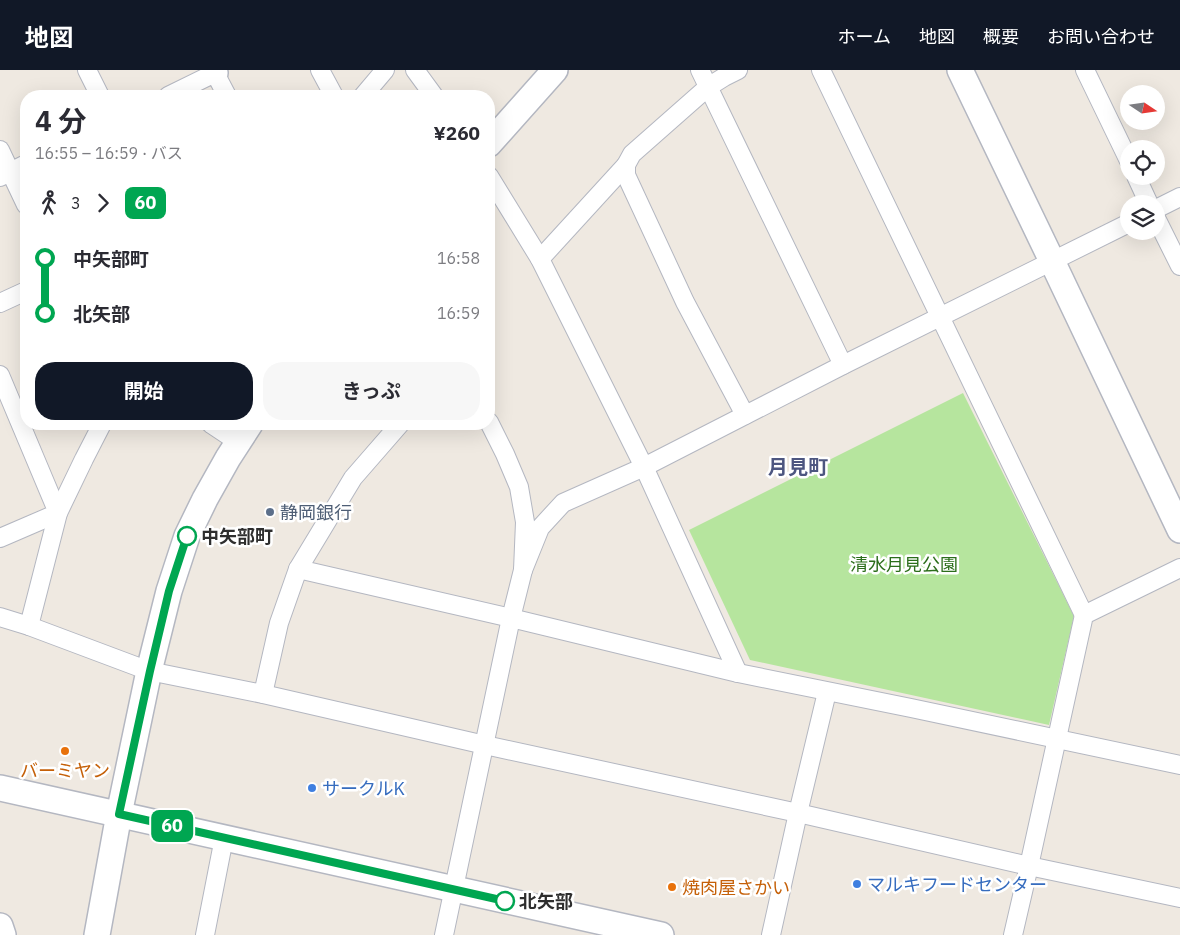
<!DOCTYPE html>
<html lang="ja">
<head>
<meta charset="utf-8">
<style>
  body { margin:0; font-family:"IBM Plex Sans","Noto Sans JP",sans-serif; background:#f7f7f7; color:#2b2b33; height:100vh; display:flex; flex-direction:column; font-size:19px; white-space:nowrap }
  * { box-sizing:border-box; margin:0 }
  p { font-size:16px; color:#7c7c81 }
  .icon { flex:none; width:28px; height:28px; fill:none; stroke:currentColor; stroke-width:2; stroke-linecap:round; stroke-linejoin:round }
  .map { position:relative; flex:1; overflow:hidden }
  .details { position:absolute; left:20px; top:20px; width:475px; height:340px; display:flex; flex-direction:column; background:#fff; border-radius:20px; box-shadow:0 5px 20px #0002 }
  .details>* { flex:none }
  .badge { padding:0 10px; border-radius:8px; font-size:18px; line-height:32px }
  .needle { width:32px; rotate:103deg }
  .fabs { position:absolute; left:1120px; top:15px; display:grid; gap:10px }
  .fabs a { display:grid; place-items:center; width:45px; height:45px; border-radius:50%; background:#fff; box-shadow:0 5px 20px #0002; font-size:25px }
  .map>.badge { position:absolute; translate:-50% -50%; box-shadow:0 0 0 2px #fff }
  .legs { display:flex; align-items:center; gap:8px; height:55px; padding:0 15px; font-size:16px }
  .legs p { margin-inline-start:auto }
  .overview { display:flex; align-items:center; justify-content:space-between; height:85px; padding:0 15px }
  h1 { font-size:28px; font-weight:700; line-height:38px }
  .primary-button { display:flex; gap:10px; margin-top:auto; padding:10px 15px }
  .primary-button a { flex:1; height:58px; border-radius:20px; background:#111827; color:#fff; font-size:20px; font-weight:700; line-height:58px; text-align:center }
  .primary-button a+a { background:#f7f7f7; color:#2b2b33 }
  ul { padding:0 15px; list-style:none }
  li { display:flex; align-items:center; gap:18px; height:55px; font-size:19px }
  li i { display:grid; place-items:center; width:8px; height:100%; margin:0 6px; background:currentColor }
  li i::after { content:''; width:12px; height:12px; margin:-6px; border:4px solid; border-radius:50%; background:#fff }
  li p { margin-inline-start:auto }
  li:first-child i { background:linear-gradient(#0000 50%,currentColor 0) }
  li:last-child i { background:linear-gradient(currentColor 50%,#0000 0) }
  header { display:flex; align-items:center; gap:30px; box-sizing:border-box; height:70px; padding:0 25px; background:#111827; color:#fff }
  header strong { font-size:24px }
  nav { display:flex; gap:28px; margin-inline-start:auto; font-size:18px }
  .map>svg:first-child { display:block }
  .green { fill:#b6e59e }
  .lines { fill:none; stroke-linecap:round; stroke-linejoin:round }
  .street-casing { stroke:#b4b7c1; stroke-width:20 }
  .secondary-casing { stroke:#b4b7c1; stroke-width:28 }
  .street { stroke:#fff; stroke-width:18 }
  .secondary { stroke:#fff; stroke-width:25 }
  .line-1-casing { stroke:#fff; stroke-width:11 }
  .line-1 { stroke:#00a651; stroke-width:8 }
  .service-dot { fill:#5c6f8a; stroke:#fff; stroke-width:2 }
  .stop-1-dot { fill:#fff; stroke:#00a651; stroke-width:2.5 }
  .food-dot { fill:#e8710a; stroke:#fff; stroke-width:2 }
  .shop-dot { fill:#3f7fe0; stroke:#fff; stroke-width:2 }
  .labels { text-anchor:middle; dominant-baseline:central; stroke-width:5; stroke-linejoin:round; paint-order:stroke }
  .service-label { font-size:18px; fill:#4e5e75; stroke:#fff; text-anchor:start }
  .stop-label { font-size:18px; font-weight:bold; fill:#2e2e2e; stroke:#fff; text-anchor:start }
  .park-label { font-size:18px; fill:#2c6e1b; stroke:#fff }
  .food-label { font-size:18px; fill:#c56008; stroke:#fff }
  .shop-label { font-size:18px; fill:#366cbe; stroke:#fff; text-anchor:start }
  .quarter-label { font-size:20px; font-weight:bold; fill:#4d5680; stroke:#fff }
</style>
</head>
<body>
<header>
<strong>地図</strong>
<nav><a>ホーム</a><a>地図</a><a>概要</a><a>お問い合わせ</a></nav>
</header>
<div class="map">
<svg width="1180" height="865" viewBox="0 0 1180 865">
  <rect width="100%" height="100%" fill="#efe9e1"/>
  <!-- green -->
  <path class="green" d="M963,323L1074,546L1049,655L750,590L689,460Z"/>
  <g class="lines">
    <defs>
      <g id="street">
        <path d="M87,0L100,26"/>
        <path d="M320,0L334,26"/>
        <path d="M415,0L434,26"/>
        <path d="M700,0L843,295"/>
        <path d="M738,0L724,7L708,17L632,84L626,95V105L685,232L745,345"/>
        <path d="M821,0L1084,545"/>
        <path d="M1085,0L1129,91"/>
        <path d="M168,26L215,3L227,26"/>
        <path d="M363,26L385,0"/>
        <path d="M0,80L26,135"/>
        <path d="M489,106L540,189L644,397L738,603"/>
        <path d="M1136,106L1149,134"/>
        <path d="M0,107L26,94"/>
        <path d="M1156,139L1180,127"/>
        <path d="M1156,148L1180,196"/>
        <path d="M540,189L626,95"/>
        <path d="M0,233L26,221"/>
        <path d="M0,305L58,443L0,468"/>
        <path d="M211,354L238,372"/>
        <path d="M298,499L511,548L738,603L911,638L1180,695"/>
        <path d="M523,500L540,458L563,433L644,397L843,295L1129,153"/>
        <path d="M0,547L29,556L149,601L263,624L485,675L798,743L1029,796L1180,828"/>
        <path d="M29,556L58,443L84,389L102,354"/>
        <path d="M263,624L279,553L298,499L353,408L400,354"/>
        <path d="M205,865L224,768"/>
        <path d="M444,865L511,548L523,500L525,452L519,417L505,384L489,352"/>
        <path d="M771,865L798,743L827,622"/>
        <path d="M1013,865L1029,796L1084,545L1180,498"/>
      </g>
      <g id="secondary">
        <path d="M214,0L215,3"/>
        <path d="M960,0L1052,191L1180,460"/>
        <path d="M489,74L555,0"/>
        <path d="M0,718L661,865"/>
        <path d="M0,856L3,865"/>
        <path d="M97,865L119,744L149,601L169,521L187,466L205,429L228,388L250,354"/>
      </g>
    </defs>
    <!-- street casing -->
    <use href="#street" class="street-casing"/>
    <!-- secondary casing -->
    <use href="#secondary" class="secondary-casing"/>
    <!-- street -->
    <use href="#street" class="street"/>
    <!-- secondary -->
    <use href="#secondary" class="secondary"/>
  </g>
  <g class="lines">
    <defs>
      <path id="line-1" d="M187,466L169,521L150,601L119,744L505,831"/>
    </defs>
    <!-- line-1 casing -->
    <use href="#line-1" class="line-1-casing"/>
    <!-- line-1 -->
    <use href="#line-1" class="line-1"/>
  </g>
  <!-- markers -->
  <circle class="service-dot" cx="270" cy="442" r="5"/>
  <g class="stop-1-dot">
    <circle cx="187" cy="466" r="9"/>
    <circle cx="505" cy="831" r="9"/>
  </g>
  <g class="food-dot">
    <circle cx="65" cy="681" r="5"/>
    <circle cx="672" cy="817" r="5"/>
  </g>
  <g class="shop-dot">
    <circle cx="312" cy="718" r="5"/>
    <circle cx="857" cy="814" r="5"/>
  </g>
  <g class="labels">
    <!-- service labels -->
    <g class="service-label">
      <text x="280" y="442">静岡銀行</text>
    </g>
    <!-- stop labels -->
    <g class="stop-label">
      <text x="201" y="466">中矢部町</text>
      <text x="519" y="831">北矢部</text>
    </g>
    <!-- park labels -->
    <g class="park-label">
      <text x="904" y="494">清水月見公園</text>
    </g>
    <!-- food labels -->
    <g class="food-label">
      <text x="65" y="700">バーミヤン</text>
      <text x="682" y="817" text-anchor="start">焼肉屋さかい</text>
    </g>
    <!-- shop labels -->
    <g class="shop-label">
      <text x="322" y="718">サークルK</text>
      <text x="867" y="814">マルキフードセンター</text>
    </g>
    <!-- quarter labels -->
    <g class="quarter-label">
      <text x="798" y="396">月見町</text>
    </g>
  </g>
</svg>
<div class="fabs">
<a><svg class="needle" viewBox="-14 -14 28 28"><path d="M0-13l5 13h-10z" fill="#e53935"/><path d="M0 13l5-13h-10z" fill="#7c7c81"/></svg></a>
<a><svg class="icon" aria-label="locate" viewBox="0 0 24 24"><circle cx="12" cy="12" r="6"/><path d="M12 2v4M12 18v4M2 12h4M18 12h4"/></svg></a>
<a><svg class="icon" aria-label="layers" viewBox="0 0 24 24"><path d="M12 4l9 5-9 5-9-5zM3 14l9 5 9-5"/></svg></a>
</div>
<b class="badge" style="left:172px;top:756px;background:#00a651;color:#fff">60</b>
<section class="details">
<div class="overview"><div><h1>4 分</h1><p>16:55 – 16:59 · バス</p></div><b>¥260</b></div>
<div class="legs"><svg class="icon" aria-label="walk" viewBox="0 0 24 24"><circle cx="13" cy="4" r="2"/><path d="M13 8l-2 6 4 7M11 14l-3 7M7 12l3-4h3l4 4"/></svg>3<svg class="icon" aria-label="forward" viewBox="0 0 24 24"><path d="M9 5l7 7-7 7"/></svg><b class="badge" style="background:#00a651;color:#fff">60</b></div>
<ul>
<li><i style="color:#00a651"></i><b>中矢部町</b><p>16:58</p></li>
<li><i style="color:#00a651"></i><b>北矢部</b><p>16:59</p></li>
</ul>
<div class="primary-button"><a>開始</a><a>きっぷ</a></div>
</section>
</div>
</body>
</html>
